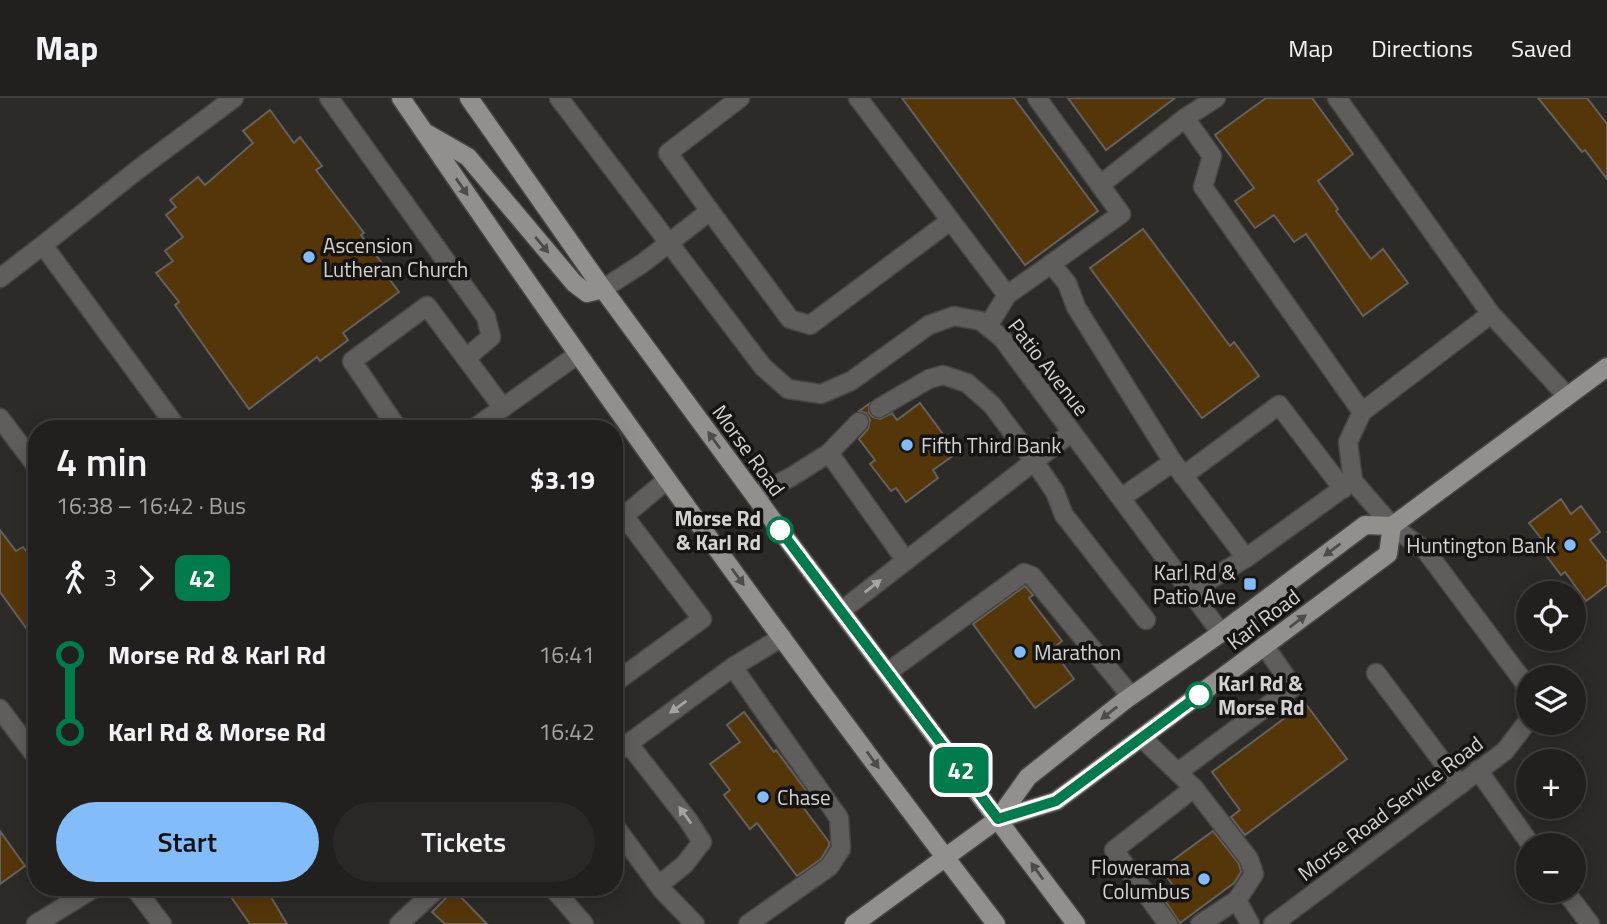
<!DOCTYPE html>
<html lang="en">
<head>
<meta charset="utf-8">
<style>
  body { margin:0; font-family:"Titillium Web",sans-serif; background:#2a2827; color:#f1f3f6; height:100vh; display:flex; flex-direction:column; font-size:26px; white-space:nowrap }
  * { box-sizing:border-box; margin:0 }
  p { font-size:23px; color:#a2a3a4 }
  .icon { flex:none; width:38px; height:38px; fill:none; stroke:currentColor; stroke-width:2; stroke-linecap:round; stroke-linejoin:round }
  .map { position:relative; flex:1; overflow:hidden }
  .panel { position:absolute; left:28px; top:322px; width:595px; height:476px; display:flex; flex-direction:column; background:#22201e; border-radius:28px; box-shadow:0 4px 18px #0003,0 0 0 2px #3f3e3c }
  .panel>* { flex:none }
  .badge { padding:0 14px; border-radius:10px; font-size:24px; line-height:46px }
  .tools { position:absolute; left:1516px; top:483px; display:grid; gap:14px }
  .tools a { display:grid; place-items:center; width:70px; height:70px; border-radius:50%; background:#22201e; box-shadow:0 4px 18px #0003,0 0 0 2px #3f3e3c; font-size:35px }
  .map>.badge { position:absolute; translate:-50% -50%; box-shadow:0 0 0 4px #fff }
  .legs { display:flex; align-items:center; gap:10px; height:77px; padding:0 28px; font-size:23px }
  .legs p { margin-inline-start:auto }
  .head { display:flex; align-items:center; justify-content:space-between; height:119px; padding:0 28px }
  h1 { font-size:38px; font-weight:600; line-height:52px }
  .button { display:flex; gap:14px; margin-top:auto; padding:14px 28px }
  .button a { flex:1; height:80px; border-radius:42px; background:#82bcfa; color:#111; font-size:28px; font-weight:600; line-height:80px; text-align:center }
  .button a+a { background:#2a2827; color:#f1f3f6 }
  ul { padding:0 28px; list-style:none }
  li { display:flex; align-items:center; gap:24px; height:77px; font-size:26px }
  li i { display:grid; place-items:center; width:10px; height:100%; margin:0 9px; background:currentColor }
  li i::after { content:''; width:18px; height:18px; margin:-9px; border:5px solid; border-radius:50%; background:#22201e }
  li p { margin-inline-start:auto }
  li:first-child i { background:linear-gradient(#0000 50%,currentColor 0) }
  li:last-child i { background:linear-gradient(currentColor 50%,#0000 0) }
  header { display:flex; align-items:center; gap:42px; box-sizing:border-box; height:98px; padding:0 35px; background:#22201e; border-bottom:2px solid #3f3e3c }
  header strong { font-size:33px }
  nav { display:flex; gap:38px; margin-inline-start:auto; font-size:24px }
  .map>svg:first-child { display:block }
  .building { fill:#553609; stroke:#64615e; stroke-width:2 }
  .lines { fill:none; stroke-linecap:round; stroke-linejoin:round }
  .minor-casing { stroke:#484643; stroke-width:21 }
  .major-casing { stroke:#484643; stroke-width:21 }
  .minor { stroke:#5f5e5d; stroke-width:18 }
  .major { stroke:#92908d; stroke-width:18 }
  .oneway { fill:#4d4c4a }
  .oneway2 { fill:#a6a4a3 }
  .line-1-casing { stroke:#fff; stroke-width:16 }
  .line-1 { stroke:#007b4b; stroke-width:10 }
  .poi-dot { fill:#82bcfa; stroke:#151413; stroke-width:2.5 }
  .stop-1-dot { fill:#fff; stroke:#007b4b; stroke-width:3.5 }
  .labels { text-anchor:middle; dominant-baseline:central; stroke-width:7; stroke-linejoin:round; paint-order:stroke }
  .poi-label { font-size:21px; fill:#d5d3d2; stroke:#151413; text-anchor:start }
  .street-label { font-size:21px; fill:#d5d3d2; stroke:#151413 }
  .stop-label { font-size:21px; font-weight:bold; fill:#d5d3d2; stroke:#151413; text-anchor:end }
</style>
</head>
<body>
<header>
<strong>Map</strong>
<nav><a>Map</a><a>Directions</a><a>Saved</a></nav>
</header>
<div class="map">
<svg width="1607" height="826" viewBox="0 0 1607 826">
  <rect width="100%" height="100%" fill="#2d2b28"/>
  <!-- building -->
  <g class="building">
    <path d="M902,0H1014L1098,113L1025,167Z"/>
    <path d="M1068,0H1175L1106,52Z"/>
    <path d="M1266,0H1312L1353,56L1318,83L1338,111L1336,113L1371,161L1383,151L1408,185L1363,218L1306,136L1294,144L1274,117L1255,130L1235,103L1254,90L1215,37Z"/>
    <path d="M1538,0H1587L1607,26V81L1585,52L1582,54Z"/>
    <path d="M270,12L294,45L300,39L322,68L316,72L364,135L361,137L387,172L384,174L399,194L343,235L348,242L320,263L317,259L249,311L175,207L179,204L156,175L173,163L165,153L183,139L166,117L176,109L170,102L198,79L205,87L253,45L243,33Z"/>
    <path d="M1143,131L1230,248L1234,244L1259,278L1202,320L1090,170Z"/>
    <path d="M920,305L957,355L933,372L938,380L906,404L896,390L891,393L870,366L875,362L859,341L868,331L870,322L866,315L859,313L869,306V315L873,319L880,321L892,315L897,322Z"/>
    <path d="M1561,401L1571,416L1581,408L1600,434L1590,442L1607,464V487L1586,503L1565,474L1561,477L1545,456L1550,452L1529,425Z"/>
    <path d="M0,432L16,453L23,449L37,467V545L0,494Z"/>
    <path d="M1025,488L1033,497L1029,500L1062,543L1052,551L1074,581L1035,610L973,526Z"/>
    <path d="M1305,605L1347,661L1245,737L1231,719L1240,712L1212,674Z"/>
    <path d="M744,614L774,654L776,652L807,694L797,701L829,744V748L821,761L797,778L757,725L750,731L724,697L730,692L710,666L740,644L727,627Z"/>
    <path d="M0,733L25,768L0,786Z"/>
    <path d="M1213,733L1239,766L1241,774L1234,785L1180,825L1160,795L1172,786L1161,771Z"/>
    <path d="M224,789H265L287,826H250Z"/>
    <path d="M454,792L487,826H445L432,814Z"/>
  </g>
  <g class="lines">
    <defs>
      <g id="minor">
        <path d="M329,0L486,219L491,239L466,260"/>
        <path d="M559,0L763,269L788,291L821,296L851,283L929,227L954,218L981,223L1002,240L1221,535"/>
        <path d="M858,0L1007,197L1051,166L1067,185L1076,209L1173,364L1246,460L1353,383L1348,344L1362,314L1203,89L1212,58L1185,20L1216,0"/>
        <path d="M1037,0L1121,116L1051,166"/>
        <path d="M1337,0L1491,216L1362,314"/>
        <path d="M1100,87L1185,20"/>
        <path d="M710,113L790,221L810,227L950,123"/>
        <path d="M0,180L43,147"/>
        <path d="M603,191L643,165L710,113L668,55L740,0"/>
        <path d="M1491,216L1567,298"/>
        <path d="M988,228L1007,197"/>
        <path d="M879,310L929,281L943,277L967,285L992,307L1034,363L1055,394L1064,417L1146,522"/>
        <path d="M0,320L37,369"/>
        <path d="M178,331L43,147L136,73L234,0"/>
        <path d="M398,331L352,263L427,208L503,310"/>
        <path d="M473,331L577,257"/>
        <path d="M829,355L906,463"/>
        <path d="M1183,378L1279,307L1343,391"/>
        <path d="M1353,383L1392,428L1426,453L1524,584L1528,600"/>
        <path d="M755,397L791,379L829,355L859,324"/>
        <path d="M1121,400L1173,364"/>
        <path d="M614,426L667,382"/>
        <path d="M1191,493L1246,460"/>
        <path d="M841,513L1072,334"/>
        <path d="M733,569L839,720L841,751L829,769L748,826"/>
        <path d="M888,574L1024,475L1032,478L1131,598"/>
        <path d="M1376,575L1460,687"/>
        <path d="M614,585L702,521L624,418"/>
        <path d="M0,611L37,660"/>
        <path d="M1142,640L1194,690L1249,761L1254,776L1237,802L1250,826"/>
        <path d="M628,645L688,722L702,744L684,767L659,787"/>
        <path d="M614,656L733,569L782,539"/>
        <path d="M1478,672L1531,747"/>
        <path d="M1178,674L1293,589L1264,547"/>
        <path d="M614,727L662,792L695,826"/>
        <path d="M134,789L162,826"/>
        <path d="M552,789L584,826"/>
        <path d="M1565,793L1590,826"/>
        <path d="M36,826L96,789"/>
        <path d="M399,826L439,789"/>
        <path d="M1168,826L1114,752L1194,690"/>
        <path d="M1200,826L1237,802"/>
        <path d="M1273,826L1505,653L1528,623"/>
      </g>
      <g id="major">
        <path d="M401,0C592,281 790,557 996,826"/>
        <path d="M469,0L603,191L780,432L1076,826"/>
        <path d="M428,36L468,59L574,185L587,195L603,191"/>
        <path d="M998,721L1056,703L1388,456L1392,428"/>
        <path d="M854,826L998,721L1028,679L1124,603L1221,535L1365,427L1392,428L1607,269"/>
      </g>
    </defs>
    <!-- minor casing -->
    <use href="#minor" class="minor-casing"/>
    <!-- major casing -->
    <use href="#major" class="major-casing"/>
    <!-- minor -->
    <use href="#minor" class="minor"/>
    <!-- major -->
    <use href="#major" class="major"/>
  </g>
  <!-- one-way arrows -->
  <defs><path id="oneway-solid" d="M-6-.8H1V-3.2L6.5 0L1 3.2V.8H-6Z" transform="scale(1.75)"/></defs>
  <g class="oneway">
    <use href="#oneway-solid" transform="translate(462 89) rotate(55)"/>
    <use href="#oneway-solid" transform="translate(542 147) rotate(50)"/>
    <use href="#oneway-solid" transform="translate(714 342) rotate(-126)"/>
    <use href="#oneway-solid" transform="translate(1332 452) rotate(143)"/>
    <use href="#oneway-solid" transform="translate(738 479) rotate(54)"/>
    <use href="#oneway-solid" transform="translate(1298 523) rotate(-37)"/>
    <use href="#oneway-solid" transform="translate(1109 615) rotate(142)"/>
    <use href="#oneway-solid" transform="translate(873 662) rotate(54)"/>
    <use href="#oneway-solid" transform="translate(1037 773) rotate(-126)"/>
  </g>
  <g class="oneway2">
    <use href="#oneway-solid" transform="translate(873 488) rotate(-38)"/>
    <use href="#oneway-solid" transform="translate(678 609) rotate(144)"/>
    <use href="#oneway-solid" transform="translate(685 717) rotate(-126)"/>
  </g>
  <g class="lines">
    <defs>
      <path id="line-1" d="M780,432L998,721L1056,703L1199,597"/>
    </defs>
    <!-- line-1 casing -->
    <use href="#line-1" class="line-1-casing"/>
    <!-- line-1 -->
    <use href="#line-1" class="line-1"/>
  </g>
  <!-- markers -->
  <g class="poi-dot">
    <circle cx="309" cy="159" r="7"/>
    <circle cx="907" cy="347" r="7"/>
    <circle cx="1570" cy="447" r="7"/>
    <rect x="1243" y="479" width="14" height="14" rx="3.5"/>
    <circle cx="1020" cy="554" r="7"/>
    <circle cx="763" cy="699" r="7"/>
    <circle cx="1204" cy="781" r="7"/>
  </g>
  <g class="stop-1-dot">
    <circle cx="780" cy="432" r="12"/>
    <circle cx="1199" cy="597" r="12"/>
  </g>
  <g class="labels">
    <!-- poi labels -->
    <g class="poi-label">
      <text x="323" y="147">Ascension<tspan x="323" dy="24">Lutheran Church</tspan></text>
      <text x="921" y="347">Fifth Third Bank</text>
      <text x="1556" y="447" text-anchor="end">Huntington Bank</text>
      <text x="1236" y="474" text-anchor="end">Karl Rd &amp;<tspan x="1236" dy="24">Patio Ave</tspan></text>
      <text x="1034" y="554">Marathon</text>
      <text x="777" y="699">Chase</text>
      <text x="1190" y="769" text-anchor="end">Flowerama<tspan x="1190" dy="24">Columbus</tspan></text>
    </g>
    <!-- street labels -->
    <g class="street-label">
      <text transform="translate(1049 269) rotate(52)">Patio Avenue</text>
      <text transform="translate(749 352) rotate(54)">Morse Road</text>
      <text transform="translate(1263 521) rotate(-37)">Karl Road</text>
      <text transform="translate(1390 710) rotate(-37)">Morse Road Service Road</text>
    </g>
    <!-- stop labels -->
    <g class="stop-label">
      <text x="761" y="420">Morse Rd<tspan x="761" dy="24">&amp; Karl Rd</tspan></text>
      <text x="1218" y="585" text-anchor="start">Karl Rd &amp;<tspan x="1218" dy="24">Morse Rd</tspan></text>
    </g>
  </g>
</svg>
<div class="tools">
<a><svg class="icon" aria-label="locate" viewBox="0 0 24 24"><circle cx="12" cy="12" r="6"/><path d="M12 2v4M12 18v4M2 12h4M18 12h4"/></svg></a>
<a><svg class="icon" aria-label="layers" viewBox="0 0 24 24"><path d="M12 4l9 5-9 5-9-5zM3 14l9 5 9-5"/></svg></a>
<a>+</a>
<a>−</a>
</div>
<b class="badge" style="left:961px;top:672px;background:#007b4b;color:#fff">42</b>
<section class="panel">
<div class="head"><div><h1>4 min</h1><p>16:38 – 16:42 · Bus</p></div><b>$3.19</b></div>
<div class="legs"><svg class="icon" aria-label="walk" viewBox="0 0 24 24"><circle cx="13" cy="4" r="2"/><path d="M13 8l-2 6 4 7M11 14l-3 7M7 12l3-4h3l4 4"/></svg>3<svg class="icon" aria-label="forward" viewBox="0 0 24 24"><path d="M9 5l7 7-7 7"/></svg><b class="badge" style="background:#007b4b;color:#fff">42</b></div>
<ul>
<li><i style="color:#007b4b"></i><b>Morse Rd &amp; Karl Rd</b><p>16:41</p></li>
<li><i style="color:#007b4b"></i><b>Karl Rd &amp; Morse Rd</b><p>16:42</p></li>
</ul>
<div class="button"><a>Start</a><a>Tickets</a></div>
</section>
</div>
</body>
</html>
